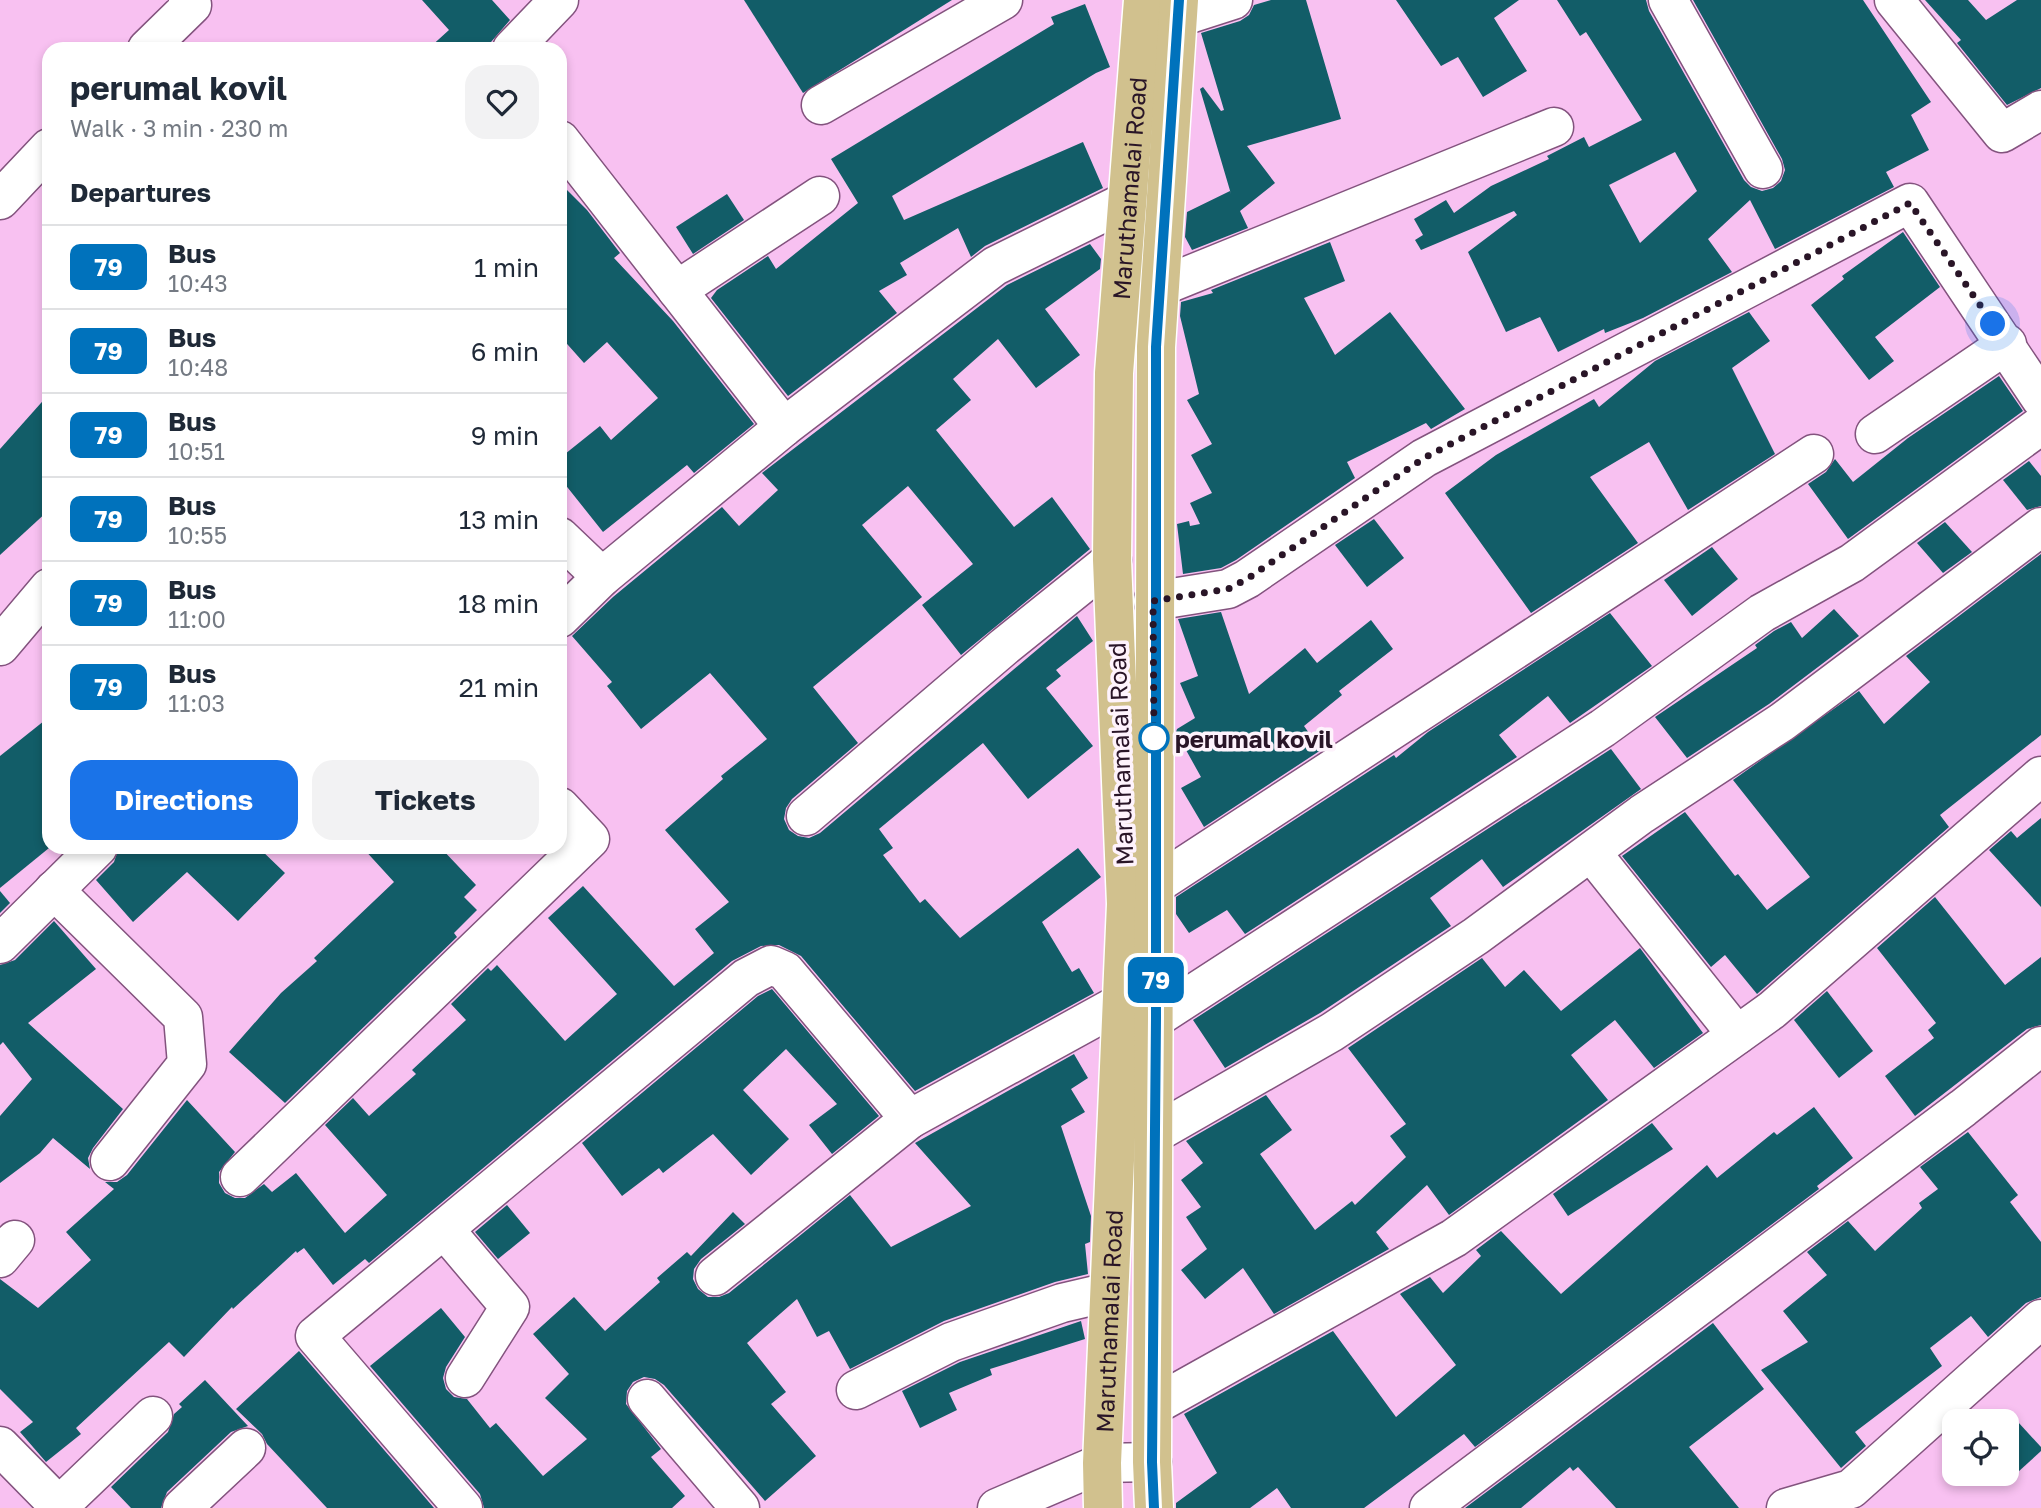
<!DOCTYPE html>
<html lang="en">
<head>
<meta charset="utf-8">
<style>
  body { margin:0; font-family:"Golos Text",sans-serif; background:#f2f2f3; color:#1f2937; height:100vh; display:flex; flex-direction:column; font-size:26px; white-space:nowrap }
  * { box-sizing:border-box; margin:0 }
  p { font-size:23px; color:#747a83 }
  .icon { flex:none; width:38px; height:38px; fill:none; stroke:currentColor; stroke-width:2; stroke-linecap:round; stroke-linejoin:round }
  .map { position:relative; flex:1; overflow:hidden }
  .drawer { position:absolute; left:42px; top:42px; width:525px; height:812px; display:flex; flex-direction:column; background:#fff; border-radius:21px; box-shadow:0 4px 10px #0003 }
  .drawer>* { flex:none }
  .badge { padding:0 14px; border-radius:10px; font-size:24px; line-height:46px }
  .tools { position:absolute; left:1942px; top:1409px; display:grid; gap:14px }
  .tools a { display:grid; place-items:center; width:77px; height:77px; border-radius:14px; background:#fff; box-shadow:0 4px 10px #0003; font-size:35px }
  .you { position:absolute; width:35px; height:35px; margin:-18px; border:5px solid #fff; border-radius:50%; background:#1a73e8; box-shadow:0 0 0 10px #1a73e833 }
  .map>.badge { position:absolute; translate:-50% -50%; box-shadow:0 0 0 4px #fff }
  h2 { padding:0 28px; font-size:26px; line-height:63px }
  .round { display:grid; place-items:center; flex:none; width:74px; height:74px; border-radius:21px; background:#f2f2f3 }
  .overview { display:flex; align-items:center; justify-content:space-between; height:119px; padding:0 28px }
  h1 { font-size:33px; font-weight:700; line-height:52px }
  .primary-button { display:flex; gap:14px; margin-top:auto; padding:14px 28px }
  .primary-button a { flex:1; height:80px; border-radius:21px; background:#1a73e8; color:#fff; font-size:28px; font-weight:700; line-height:80px; text-align:center }
  .primary-button a+a { background:#f2f2f3; color:#1f2937 }
  ul { padding:0; list-style:none }
  li { display:flex; align-items:center; gap:21px; height:84px; padding:0 28px; border-top:2px solid #e0e1e3 }
  li div { flex:1 }
  li b { display:block; font-size:26px }
  li em { font-style:normal }
  li .badge { min-width:77px; font-weight:700; text-align:center }
  .map>svg:first-child { display:block }
  .building { fill:#125d68; fill-rule:evenodd }
  .lines { fill:none; stroke-linecap:round; stroke-linejoin:round }
  .minor-casing { stroke:#83537e; stroke-width:41 }
  .major-casing { stroke:#fff; stroke-width:41 }
  .minor { stroke:#fff; stroke-width:38 }
  .major { stroke:#d1c18e; stroke-width:38 }
  .line-casing { stroke:#fff; stroke-width:16 }
  .line { stroke:#0072bc; stroke-width:10 }
  .walk { stroke:#291527; stroke-width:7; stroke-dasharray:0 12.6 }
  .stop-dot { fill:#fff; stroke:#0072bc; stroke-width:3.5 }
  .labels { text-anchor:middle; dominant-baseline:central; stroke-width:7; stroke-linejoin:round; paint-order:stroke }
  .street-label { font-size:24px; fill:#291527; stroke:#fef3fc }
  .stop-label { font-size:24px; font-weight:bold; fill:#291527; stroke:#fef3fc; text-anchor:start }
</style>
</head>
<body>
<div class="map">
<svg width="2041" height="1508" viewBox="0 0 2041 1508">
  <rect width="100%" height="100%" fill="#f8c1f1"/>
  <!-- building -->
  <g class="building">
    <path d="M422,0H492L510,20L485,49H428L449,30Z"/>
    <path d="M744,0H952L803,93Z"/>
    <path d="M1271,0H1306L1341,119L1247,146L1275,183L1240,211L1248,228L1192,250L1185,237L1187,212L1230,191L1231,194L1200,89L1203,87L1221,111L1224,110L1201,33L1240,21L1249,15L1254,5Z"/>
    <path d="M1396,0H1519L1494,18L1527,71L1483,97L1458,57L1441,66Z"/>
    <path d="M1557,0H1646L1649,11L1744,180L1751,187L1762,191L1773,188L1781,181L1785,170L1782,159L1693,0H1863L1931,102L1911,115L1929,150L1886,172L1894,187L1775,249L1750,200L1708,239L1732,272L1643,318L1605,333L1604,329L1558,352L1540,317L1506,332L1468,252L1517,215L1514,211L1421,250L1415,240L1423,235L1414,219L1446,200L1454,213L1491,186L1549,159L1547,156L1584,137L1589,147L1642,120L1586,32L1580,36ZM1675,152L1697,191L1640,243L1609,185Z"/>
    <path d="M1925,0H1968L1986,20L2017,0H2041V88L2007,105L1957,43L1961,40Z"/>
    <path d="M1085,4L1110,67L1096,73L892,196L904,220L1083,142L1103,188L985,246L971,257L958,228L900,263L907,275L879,291L897,313L788,396L711,298L717,290L768,256L776,269L858,203L831,159L1054,24L1051,17Z"/>
    <path d="M560,183L587,210L620,253L614,258L673,321L754,424L694,473L687,465L603,532L560,478V458L600,426L611,440L658,398L607,342L584,363L560,336Z"/>
    <path d="M727,194L744,220L693,254L676,227Z"/>
    <path d="M1903,232L1940,287L1875,337L1894,361L1869,380L1811,305L1844,279L1842,276Z"/>
    <path d="M1330,242L1345,281L1304,298L1335,355L1390,312L1465,409L1431,429L1426,423L1347,462L1355,478L1236,560L1221,568L1183,574L1177,524L1189,521L1190,526L1200,524L1190,503L1212,493L1191,455L1212,444L1187,400L1199,394L1180,316L1181,302L1213,293L1211,290Z"/>
    <path d="M1090,244L1101,259L1100,269L1045,309L1080,355L1036,388L998,339L953,379L971,400L936,430L1014,527L1052,497L1090,549L961,655L922,605L973,564L908,486L862,525L922,597L813,687L858,743L792,799L786,808L784,819L789,830L798,836L809,838L820,833L1077,616L1093,641L1056,670L1061,676L1046,688L1093,746L1028,799L983,743L879,829L893,848L883,855L920,903L925,899L960,938L1078,848L1101,877L1042,922L1072,972L1079,968L1094,993L915,1091L801,956L779,945L761,946L732,961L369,1263L365,1259L333,1285L304,1248L297,1253L296,1251L233,1309L232,1307L184,1357L169,1342L76,1428L81,1434L46,1462L20,1432L33,1422L0,1389V1279L38,1308L91,1260L66,1232L114,1189L105,1182H117L127,1175L187,1100L235,1152L219,1172V1183L225,1193L235,1198H245L264,1184L272,1192L296,1173L345,1233L387,1195L325,1125L353,1098L369,1116L416,1074L412,1070L466,1020L451,1004L488,968L491,971L497,965L565,1041L617,994L548,918L583,886L674,986L714,953L695,929L729,902L665,830L723,779L721,776L767,739L710,673L641,729L607,686L612,682L572,636L613,597L722,507L739,526L778,490L762,473L1007,285Z"/>
    <path d="M1749,312L1770,341L1732,368L1775,454L1688,510L1649,442L1590,477L1638,543L1531,613L1445,493L1496,455L1594,399L1599,407L1655,361Z"/>
    <path d="M1999,376L2023,411L1848,539L1808,484L1826,472L1835,459L1853,482L1908,438Z"/>
    <path d="M49,394V510L0,555V449Z"/>
    <path d="M2029,461L2041,476V506L2027,510L2003,480Z"/>
    <path d="M1374,519L1404,558L1367,587L1335,545Z"/>
    <path d="M1945,522L1972,552L1943,573L1917,543Z"/>
    <path d="M1712,547L1738,579L1692,616L1664,580Z"/>
    <path d="M2041,554V735L1940,815L1949,827L1757,994L1725,955L1711,967L1622,856L1685,812L1735,876L1738,874L1767,910L1810,877L1733,780L1859,691L1884,724L1930,682L1906,656Z"/>
    <path d="M1834,609L1859,636L1769,704L1687,758L1655,717L1757,648L1755,645L1774,631L1791,622L1802,638Z"/>
    <path d="M1221,612L1249,694L1305,648L1317,663L1371,620L1393,649L1339,691L1342,695L1304,726L1321,750L1204,827L1181,788L1201,777L1176,732L1177,729L1195,718L1180,683L1198,676L1178,619Z"/>
    <path d="M1610,613L1652,666L1570,723L1548,696L1499,735L1517,757L1245,934L1227,910L1189,933L1176,914V897L1394,755L1396,758L1428,732Z"/>
    <path d="M49,717V848L0,888V756Z"/>
    <path d="M1611,749L1641,789L1503,887L1482,859L1430,898L1451,926L1320,1013L1225,1068L1193,1020Z"/>
    <path d="M2041,818V907L1989,850L2011,831L2017,838Z"/>
    <path d="M119,847H258L285,873L238,921L187,872L133,922L96,880L114,862Z"/>
    <path d="M362,847H440L476,885L464,897L477,910L454,933L457,937L285,1103L229,1052L281,993L317,961L314,958L394,882Z"/>
    <path d="M0,891L10,903L0,913Z"/>
    <path d="M1935,897L2005,985L2041,957V1025L2027,1029L1915,1116L1885,1076L1934,1038L1928,1030L1936,1023L1877,948Z"/>
    <path d="M54,921L96,969L28,1023L123,1109L93,1148L88,1158L90,1169L53,1138L40,1153L0,1183V1116L32,1079L3,1042L0,1045V965L15,960Z"/>
    <path d="M1640,948L1703,1033L1654,1068L1615,1020L1571,1055L1608,1100L1449,1215L1427,1185L1376,1232L1389,1249L1274,1314L1243,1268L1205,1299L1181,1270L1207,1249L1186,1217L1201,1207L1181,1180L1203,1163L1186,1141L1266,1095L1292,1130L1260,1154L1315,1230L1352,1201L1355,1205L1406,1157L1390,1136L1406,1124L1348,1048L1482,958L1505,987L1524,970L1561,1011Z"/>
    <path d="M772,989L879,1116L832,1154L809,1125L837,1104L786,1049L743,1090L789,1139L751,1175L713,1134L663,1173L659,1168L622,1196L582,1143L758,996Z"/>
    <path d="M1827,991L1873,1051L1839,1078L1794,1020Z"/>
    <path d="M1074,1054L1088,1078L1071,1089L1085,1112L1061,1126L1091,1216L1090,1242L1085,1244L1088,1274L1055,1282L944,1321L850,1369L829,1331L817,1337L797,1299L747,1343L786,1392L771,1404L816,1456L765,1501L664,1385L655,1379L644,1377L633,1382L627,1391L626,1404L661,1449L651,1457L685,1496L672,1508H484L480,1494L370,1366L441,1308L465,1337L446,1367L443,1378L446,1389L454,1397L467,1399L490,1428L496,1423L543,1476L587,1439L545,1398L569,1374L533,1334L574,1297L605,1331L660,1282L657,1278L687,1252L691,1256L733,1212L745,1224L701,1259L694,1269L693,1279L698,1289L708,1297H719L729,1293L850,1195L891,1247L971,1206L915,1143Z"/>
    <path d="M1814,1107L1853,1158L1817,1186L1819,1189L1475,1447L1464,1434L1364,1508H1291L1277,1488L1250,1508H1176V1503L1217,1473L1184,1414L1333,1331L1396,1417L1456,1365L1400,1294L1403,1292L1430,1277L1443,1293L1481,1256L1476,1250L1501,1231L1561,1294L1707,1165L1717,1178L1774,1132L1777,1135Z"/>
    <path d="M1652,1123L1673,1149L1568,1216L1553,1194Z"/>
    <path d="M1968,1132L2018,1195L2010,1202L2041,1242V1297L2026,1303L1988,1337L1971,1316L1930,1348L1942,1366L1855,1432L1866,1446L1841,1468L1761,1370L1808,1342L1783,1311L1827,1275L1807,1252L1848,1221L1875,1251L1922,1208L1919,1203L1938,1189L1920,1167Z"/>
    <path d="M507,1205L530,1233L498,1259L475,1232Z"/>
    <path d="M1081,1321L1085,1339L990,1369L992,1375L949,1393L957,1410L920,1428L902,1391L960,1362Z"/>
    <path d="M1713,1323L1764,1389L1689,1447L1739,1508H1616L1578,1467L1573,1471L1570,1467L1521,1508H1465Z"/>
    <path d="M299,1351L434,1508H327L267,1444L262,1434L236,1409Z"/>
    <path d="M205,1380L248,1426L231,1432L167,1492L161,1508H131L111,1487L168,1432L174,1414L182,1407L179,1404Z"/>
    <path d="M2007,1410L2041,1447V1451L2007,1482Z"/>
  </g>
  <g class="lines">
    <defs>
      <g id="minor">
        <path d="M1668,0L1763,169"/>
        <path d="M1894,0L2002,133L2041,110"/>
        <path d="M1177,18L1233,0"/>
        <path d="M147,49L192,5L188,0"/>
        <path d="M512,49L559,0"/>
        <path d="M821,105L1003,0"/>
        <path d="M560,140L784,427"/>
        <path d="M0,200L49,148"/>
        <path d="M1160,287L1554,127"/>
        <path d="M677,290L820,196"/>
        <path d="M1875,434L2007,344"/>
        <path d="M560,537L602,577"/>
        <path d="M1153,601L1228,589L1247,579L1424,458L1910,203L2041,399"/>
        <path d="M560,618L602,577L784,427L995,266L1127,201L1157,198"/>
        <path d="M0,646L49,588"/>
        <path d="M806,816L1005,646L1112,560"/>
        <path d="M1591,852L1737,1035"/>
        <path d="M1155,885L1814,454"/>
        <path d="M54,890L183,1017L187,1064L110,1161"/>
        <path d="M0,944L98,847"/>
        <path d="M1156,1018L1603,728L1762,613L1852,563L2041,425"/>
        <path d="M1154,1134L1332,1032L1476,936L1642,814L1782,722L2041,527"/>
        <path d="M240,1177L590,839L560,807"/>
        <path d="M444,1229L510,1307L465,1378"/>
        <path d="M0,1258L15,1240"/>
        <path d="M715,1276L910,1119"/>
        <path d="M856,1390L951,1342L1062,1303L1109,1292"/>
        <path d="M647,1399L740,1508"/>
        <path d="M1153,1406L1454,1238L1772,1010L2041,776"/>
        <path d="M0,1446L61,1508"/>
        <path d="M57,1508L153,1416"/>
        <path d="M182,1508L246,1448"/>
        <path d="M463,1508L315,1336L746,978L771,965L785,971L910,1119L1123,1002"/>
        <path d="M997,1508L1102,1463L1152,1462"/>
        <path d="M1429,1508L1963,1108L2041,1046"/>
        <path d="M1786,1508L1851,1489L2041,1319"/>
      </g>
      <g id="major">
        <path id="s1" d="M1103,1508L1102,1463L1126,904L1112,560L1114,373L1143,0"/>
        <path d="M1154,1508L1152,1462L1156,347L1179,0"/>
      </g>
    </defs>
    <!-- minor casing -->
    <use href="#minor" class="minor-casing"/>
    <!-- major casing -->
    <use href="#major" class="major-casing"/>
    <!-- minor -->
    <use href="#minor" class="minor"/>
    <!-- major -->
    <use href="#major" class="major"/>
  </g>
  <g class="lines">
    <defs>
      <path id="line" d="M1154,1508L1152,1462L1156,1018V347L1179,0"/>
    </defs>
    <!-- line casing -->
    <use href="#line" class="line-casing"/>
    <!-- line -->
    <use href="#line" class="line"/>
    <!-- walk -->
    <path class="walk" d="M1154,738L1153,601L1228,589L1247,579L1424,458L1910,203L1993,324"/>
  </g>
  <!-- markers -->
  <circle class="stop-dot" cx="1154" cy="738" r="14"/>
  <g class="labels">
    <!-- street labels -->
    <g class="street-label">
      <text stroke="none"><textPath href="#s1" startOffset="1321">Maruthamalai Road</textPath></text>
      <text transform="translate(1120 754) rotate(-92)">Maruthamalai Road</text>
      <text stroke="none"><textPath href="#s1" startOffset="187">Maruthamalai Road</textPath></text>
    </g>
    <!-- stop labels -->
    <g class="stop-label">
      <text x="1175" y="738">perumal kovil</text>
    </g>
  </g>
</svg>
<div class="tools">
<a><svg class="icon" aria-label="locate" viewBox="0 0 24 24"><circle cx="12" cy="12" r="6"/><path d="M12 2v4M12 18v4M2 12h4M18 12h4"/></svg></a>
</div>
<div class="you" style="left:1993px;top:324px"></div>
<b class="badge" style="left:1156px;top:980px;background:#0072bc;color:#fff">79</b>
<section class="drawer">
<div class="overview"><div><h1>perumal kovil</h1><p>Walk · 3 min · 230 m</p></div><a class="round"><svg class="icon" aria-label="heart" viewBox="0 0 24 24"><path d="M12 20l-8-8c-3-5 5-10 8-4 3-6 11-1 8 4z"/></svg></a></div>
<h2>Departures</h2>
<ul>
<li><span class="badge" style="background:#0072bc;color:#fff">79</span><div><b>Bus</b><p>10:43</p></div><em>1 min</em></li>
<li><span class="badge" style="background:#0072bc;color:#fff">79</span><div><b>Bus</b><p>10:48</p></div><em>6 min</em></li>
<li><span class="badge" style="background:#0072bc;color:#fff">79</span><div><b>Bus</b><p>10:51</p></div><em>9 min</em></li>
<li><span class="badge" style="background:#0072bc;color:#fff">79</span><div><b>Bus</b><p>10:55</p></div><em>13 min</em></li>
<li><span class="badge" style="background:#0072bc;color:#fff">79</span><div><b>Bus</b><p>11:00</p></div><em>18 min</em></li>
<li><span class="badge" style="background:#0072bc;color:#fff">79</span><div><b>Bus</b><p>11:03</p></div><em>21 min</em></li>
</ul>
<div class="primary-button"><a>Directions</a><a>Tickets</a></div>
</section>
</div>
</body>
</html>
